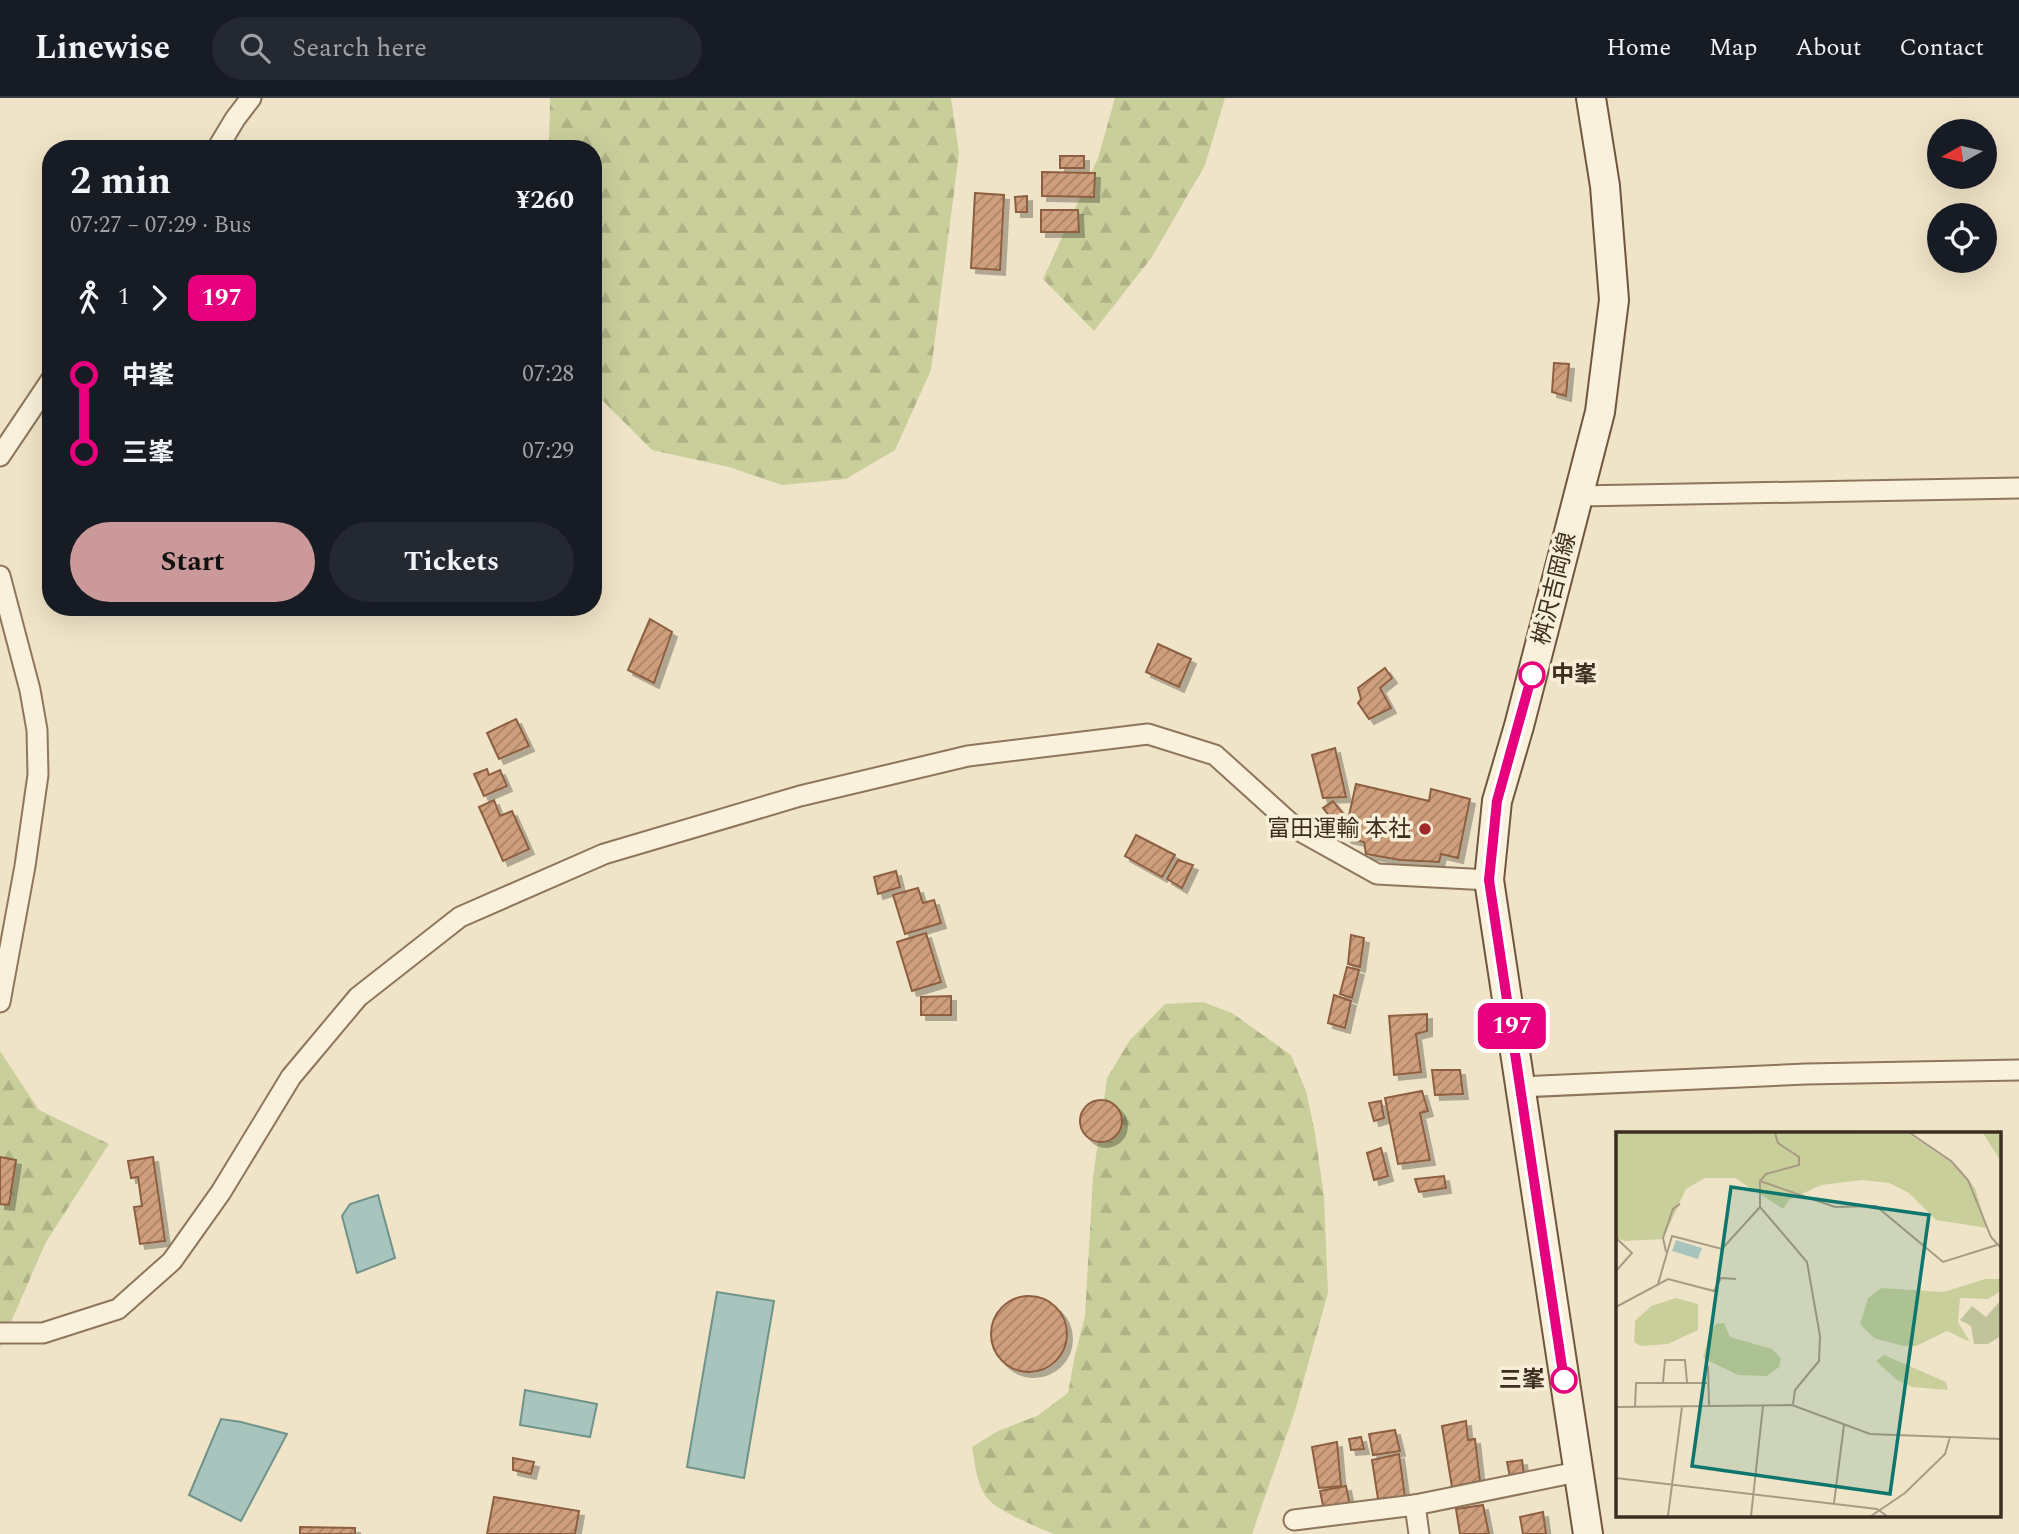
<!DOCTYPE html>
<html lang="en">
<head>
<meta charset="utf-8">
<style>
  body { margin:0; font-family:Spectral,"Noto Sans JP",serif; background:#242831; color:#f1f3f6; height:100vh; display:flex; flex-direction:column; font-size:26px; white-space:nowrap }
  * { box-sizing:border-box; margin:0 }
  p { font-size:23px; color:#9ea1a6 }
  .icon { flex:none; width:38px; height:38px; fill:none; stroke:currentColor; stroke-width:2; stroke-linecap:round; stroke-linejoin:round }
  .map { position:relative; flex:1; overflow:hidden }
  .details { position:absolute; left:42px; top:42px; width:560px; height:476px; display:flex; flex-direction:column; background:#171b24; border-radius:28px; box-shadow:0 7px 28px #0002 }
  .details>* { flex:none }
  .badge { padding:0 14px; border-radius:10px; font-size:24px; line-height:46px }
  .needle { width:46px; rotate:262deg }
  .controls { position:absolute; left:1927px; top:21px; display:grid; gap:14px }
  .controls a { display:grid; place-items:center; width:70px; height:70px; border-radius:50%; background:#171b24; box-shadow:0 7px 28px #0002; font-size:35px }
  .map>.badge { position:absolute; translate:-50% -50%; box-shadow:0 0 0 4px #fff }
  .legs { display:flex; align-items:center; gap:10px; height:77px; padding:0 28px; font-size:23px }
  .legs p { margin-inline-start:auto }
  .headline { display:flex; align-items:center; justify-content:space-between; height:119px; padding:0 28px }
  h1 { font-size:38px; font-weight:700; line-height:52px }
  .button { display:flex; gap:14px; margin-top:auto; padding:14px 28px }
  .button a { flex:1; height:80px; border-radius:42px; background:#cc999b; color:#111; font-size:28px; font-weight:700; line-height:80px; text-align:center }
  .button a+a { background:#242831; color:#f1f3f6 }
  ul { padding:0 28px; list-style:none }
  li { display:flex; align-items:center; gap:24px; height:77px; font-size:26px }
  li i { display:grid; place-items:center; width:10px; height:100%; margin:0 9px; background:currentColor }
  li i::after { content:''; width:18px; height:18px; margin:-9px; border:5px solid; border-radius:50%; background:#171b24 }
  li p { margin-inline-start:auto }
  li:first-child i { background:linear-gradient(#0000 50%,currentColor 0) }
  li:last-child i { background:linear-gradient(currentColor 50%,#0000 0) }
  header { display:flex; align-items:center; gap:42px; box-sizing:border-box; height:98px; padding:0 35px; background:#171b24; border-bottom:2px solid #363941 }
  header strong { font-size:33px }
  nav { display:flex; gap:38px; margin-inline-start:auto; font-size:24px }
  .search { width:490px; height:63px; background:#242831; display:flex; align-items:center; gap:18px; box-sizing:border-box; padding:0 24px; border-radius:38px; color:#9ea1a6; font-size:26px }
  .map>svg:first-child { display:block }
  .forest { fill:url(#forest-firs) }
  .water { fill:#a9c4bc; stroke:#6f938a; stroke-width:2 }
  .building { fill:url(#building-hatch); stroke:#8d5f41; stroke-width:2; filter:url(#shadow) }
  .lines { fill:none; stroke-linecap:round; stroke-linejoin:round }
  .street-casing { stroke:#8d765c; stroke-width:23 }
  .secondary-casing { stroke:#6f573f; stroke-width:32 }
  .street { stroke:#faf1dc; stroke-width:19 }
  .secondary { stroke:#faf1dc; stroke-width:28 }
  .line-1-casing { stroke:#fff; stroke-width:16 }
  .line-1 { stroke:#e6007e; stroke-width:10 }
  .stop-1-dot { fill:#fff; stroke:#e6007e; stroke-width:3.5 }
  .poi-dot { fill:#9e2a2b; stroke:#f7eed8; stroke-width:2.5 }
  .labels { text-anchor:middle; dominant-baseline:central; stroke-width:7; stroke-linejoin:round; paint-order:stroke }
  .street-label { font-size:23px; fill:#3d2e20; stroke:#f7eed8 }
  .stop-label { font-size:23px; font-weight:bold; fill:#3d2e20; stroke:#f7eed8; text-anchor:start }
  .poi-label { font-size:23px; fill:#3d2e20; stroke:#f7eed8; text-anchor:end }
  .inset-road { fill:none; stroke:#a89b85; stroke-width:2 }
  .view { fill:#0f766e; fill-opacity:0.15; stroke:#0f766e; stroke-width:3.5 }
  .inset-edge { fill:none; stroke:#3d2e20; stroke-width:3.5 }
</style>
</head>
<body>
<header>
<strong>Linewise</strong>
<div class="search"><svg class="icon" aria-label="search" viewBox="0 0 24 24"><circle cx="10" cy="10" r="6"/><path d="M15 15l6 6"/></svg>Search here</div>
<nav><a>Home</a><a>Map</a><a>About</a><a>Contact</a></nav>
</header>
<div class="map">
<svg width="2019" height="1436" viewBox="0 0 2019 1436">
  <defs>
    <pattern id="forest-firs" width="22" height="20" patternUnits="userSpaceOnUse" patternTransform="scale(1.75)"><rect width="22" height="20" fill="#c9cf9b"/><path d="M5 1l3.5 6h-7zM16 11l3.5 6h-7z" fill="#aeb285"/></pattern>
    <pattern id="building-hatch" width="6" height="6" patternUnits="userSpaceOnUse" patternTransform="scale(1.75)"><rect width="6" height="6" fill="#cf9f7d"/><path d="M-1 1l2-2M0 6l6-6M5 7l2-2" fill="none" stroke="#a98266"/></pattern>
    <filter id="shadow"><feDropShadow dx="5" dy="5" stdDeviation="0" flood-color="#0004"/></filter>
  </defs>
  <rect width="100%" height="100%" fill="#f0e4c8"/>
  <!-- forest -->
  <g class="forest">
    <path d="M550,0H951L959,55L931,272L895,352L846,381L782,387L729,369L652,352L593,293V51H549Z"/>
    <path d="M1115,0H1225L1205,67L1152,159L1094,233L1043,181L1098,60Z"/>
    <path d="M1203,904L1232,915L1291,957L1306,993L1315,1035L1324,1099L1328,1195L1295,1313L1252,1436H1054C1039,1430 998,1413 989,1402C977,1389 975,1366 972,1349L998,1333L1037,1318L1068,1295L1075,1257L1085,1218L1093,1079L1107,980L1130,942L1165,906Z"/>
    <path d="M0,953L39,1012L109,1046L46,1144L0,1249Z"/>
  </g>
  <!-- water -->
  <g class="water">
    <path d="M378,1097L395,1160L357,1175L342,1118L350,1106Z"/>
    <path d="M717,1194L774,1203L744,1380L687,1369Z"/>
    <path d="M525,1292L597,1306L590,1339L520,1327Z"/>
    <path d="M221,1321L241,1324L287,1336L241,1423L189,1397Z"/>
  </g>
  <!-- building -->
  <g class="building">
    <rect x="1060" y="58" width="24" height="12"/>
    <path d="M1042,74L1095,75L1094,99L1042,98Z"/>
    <path d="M975,95L1004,97L1000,172L971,170Z"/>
    <path d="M1027,98V114H1016L1015,99Z"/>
    <path d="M1041,112H1078L1079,134H1041Z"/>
    <path d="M1554,265L1569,266L1566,298L1552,294Z"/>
    <path d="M650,521L672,534L654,585L628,572Z"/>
    <path d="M1158,546L1191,561L1179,589L1146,574Z"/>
    <path d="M1385,570L1392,580L1380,590L1391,610L1369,621L1358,605L1361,601L1358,590Z"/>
    <path d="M516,621L529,648L499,661L487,635Z"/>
    <path d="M1335,650L1346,699L1323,700L1312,657Z"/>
    <path d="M487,671L489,677L500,672L507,688L484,698L474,676Z"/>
    <path d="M1356,686L1429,703L1431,691L1470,701L1458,760L1441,756L1439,764L1400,762L1366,756L1364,744L1347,740L1323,710L1333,703L1348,722Z"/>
    <path d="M494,702L500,718L512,713L529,751L503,763L479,709Z"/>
    <path d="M1136,737L1175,757L1162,779L1125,758Z"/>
    <path d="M1178,762L1193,767L1182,790L1167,781Z"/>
    <path d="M896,773L900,789L878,796L874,779Z"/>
    <path d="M918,790L923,805L934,802L941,825L905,836L893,797Z"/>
    <path d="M926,835L941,884L912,893L897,844Z"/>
    <path d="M1351,837L1364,840L1360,869L1348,866Z"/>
    <path d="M1347,869L1359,872L1352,900L1340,896Z"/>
    <path d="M1334,897L1351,903L1345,930L1328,925Z"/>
    <path d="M951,898V917H921V899Z"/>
    <path d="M1427,916V933L1416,936L1421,974L1394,977L1389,918Z"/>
    <path d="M1432,972H1460L1463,996L1435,997Z"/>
    <path d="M1422,993L1428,1013L1420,1015L1430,1062L1398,1066L1385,1000Z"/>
    <circle cx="1101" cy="1023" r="21"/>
    <path d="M1381,1003L1384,1020L1374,1023L1369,1005Z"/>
    <path d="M1381,1050L1388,1078L1374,1082L1367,1055Z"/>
    <path d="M0,1059L16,1062L9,1107L0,1106Z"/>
    <path d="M153,1059L165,1143L140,1146L134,1109L142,1108L138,1079L131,1080L128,1063Z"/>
    <path d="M1444,1078L1446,1090L1419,1094L1415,1081Z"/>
    <circle cx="1029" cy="1236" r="38"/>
    <path d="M1466,1323L1468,1342L1475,1341L1480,1383L1452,1389L1442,1328Z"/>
    <path d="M1395,1332L1400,1353L1373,1357L1369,1336Z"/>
    <path d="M1361,1339L1364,1351L1351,1352L1349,1341Z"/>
    <path d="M1337,1344L1341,1388L1319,1390L1312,1349Z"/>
    <path d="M1399,1356L1405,1399L1378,1401L1372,1362Z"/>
    <path d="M513,1360L534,1364L531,1376L513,1372Z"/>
    <path d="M1522,1362L1524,1377L1510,1379L1507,1364Z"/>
    <path d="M1346,1388L1350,1407L1324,1412L1320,1393Z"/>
    <path d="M494,1399L579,1413L575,1436H487Z"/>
    <path d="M1483,1407L1489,1436H1460L1456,1411Z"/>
    <path d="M1543,1414L1546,1436H1523L1520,1419Z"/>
    <path d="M300,1429L355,1430V1436H300Z"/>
  </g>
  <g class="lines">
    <defs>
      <g id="street">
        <path d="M217,51L235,21L251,0"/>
        <path d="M0,358L51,282"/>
        <path d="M1579,398L2019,390"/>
        <path d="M0,478L30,592L37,632L38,677L25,768L0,904"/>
        <path d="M1521,989L1806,976L2019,972"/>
        <path d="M0,1235H43L118,1211L172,1163L221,1094L291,979L358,899L460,819L604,756L800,698L968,658L1148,636L1215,657L1298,732L1377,776L1489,782"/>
        <path d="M1415,1407L1419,1436"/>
        <path d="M1294,1422L1415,1407L1577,1374"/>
      </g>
      <path id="secondary" d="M1588,1436L1489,782L1497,703L1519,628L1600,314L1614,202L1605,88L1591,0"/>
    </defs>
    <!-- street casing -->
    <use href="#street" class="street-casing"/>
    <!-- secondary casing -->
    <use href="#secondary" class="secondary-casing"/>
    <!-- street -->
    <use href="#street" class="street"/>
    <!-- secondary -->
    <use href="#secondary" class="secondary"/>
  </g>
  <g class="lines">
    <defs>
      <path id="line-1" d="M1532,577L1497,703L1489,782L1564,1282"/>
    </defs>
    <!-- line-1 casing -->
    <use href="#line-1" class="line-1-casing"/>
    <!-- line-1 -->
    <use href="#line-1" class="line-1"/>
  </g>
  <!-- markers -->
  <g class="stop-1-dot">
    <circle cx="1532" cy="577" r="12"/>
    <circle cx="1564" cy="1282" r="12"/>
  </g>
  <circle class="poi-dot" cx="1425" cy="731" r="7"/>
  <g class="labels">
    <!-- street labels -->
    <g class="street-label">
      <text transform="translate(1555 491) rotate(-76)">桝沢吉岡線</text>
    </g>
    <!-- stop labels -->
    <g class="stop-label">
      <text x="1551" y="577">中峯</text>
      <text x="1545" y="1282" text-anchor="end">三峯</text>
    </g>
    <!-- poi labels -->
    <g class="poi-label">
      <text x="1411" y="731">富田運輸 本社</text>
    </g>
  </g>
  <!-- overview -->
  <g transform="translate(1616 1034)">
    <rect width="385" height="385" fill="#f0e4c8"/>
    <path d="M0,1L293,2L341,34L359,56L371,96L320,88L293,61L273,51L246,48L205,53L173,68L167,77L119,46H89L70,57L47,107L9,109L0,106ZM367,1H385V27L382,25ZM369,147H385V159L372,167L344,166L342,190L354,210L331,199L300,214H287L258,206L244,192L252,166L265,156L328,160ZM60,166L82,172V198L52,212L24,214L18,210L19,189L35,174ZM108,191L114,205L156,217L165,226L163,235L151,244L122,243L87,226L93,203L100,192ZM268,223L330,250L332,258L296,255L281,248L260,229Z" fill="#c9cf9b"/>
    <path d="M385,168V204L372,212H358L355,194L344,188L356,174L370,185Z" fill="#bfc49a"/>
    <path d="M60,108L86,116L82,127L56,119Z" fill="#a9c4bc"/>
    <path class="inset-road" d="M159,1L162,11L183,25V33L150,42L144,49V75L191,130L204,204L203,229L179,258L177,272M294,1L335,29L352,48L375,105L385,116M144,49L219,75L260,74L327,130L381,113M0,106L16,121L0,139M50,120L47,106L57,77L64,72M42,152L56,104L106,117L144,75M0,175L52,147L98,159L105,146L120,147M92,234L93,274M47,250L49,228H69L71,250M0,275L176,273L254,302L385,307M19,275L20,251H91M0,346L261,377L271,384M218,371L228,293M52,384L66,275M135,384L147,274M255,384L289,361L329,322L334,305"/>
    <path class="view" d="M115,55L313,83L274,362L76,334Z"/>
    <rect width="385" height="385" class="inset-edge"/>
  </g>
</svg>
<div class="controls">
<a><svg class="needle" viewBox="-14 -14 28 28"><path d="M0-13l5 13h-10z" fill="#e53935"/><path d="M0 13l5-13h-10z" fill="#9ea1a6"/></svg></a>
<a><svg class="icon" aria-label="locate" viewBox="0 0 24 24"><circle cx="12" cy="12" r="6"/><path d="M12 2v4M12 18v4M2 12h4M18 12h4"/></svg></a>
</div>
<b class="badge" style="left:1512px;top:928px;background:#e6007e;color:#fff">197</b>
<section class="details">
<div class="headline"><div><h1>2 min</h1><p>07:27 – 07:29 · Bus</p></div><b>¥260</b></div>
<div class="legs"><svg class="icon" aria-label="walk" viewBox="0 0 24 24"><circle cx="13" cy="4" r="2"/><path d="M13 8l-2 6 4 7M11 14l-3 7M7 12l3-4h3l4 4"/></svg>1<svg class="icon" aria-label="forward" viewBox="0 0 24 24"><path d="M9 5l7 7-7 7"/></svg><b class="badge" style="background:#e6007e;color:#fff">197</b></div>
<ul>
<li><i style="color:#e6007e"></i><b>中峯</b><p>07:28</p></li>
<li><i style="color:#e6007e"></i><b>三峯</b><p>07:29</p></li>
</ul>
<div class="button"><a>Start</a><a>Tickets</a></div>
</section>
</div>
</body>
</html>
